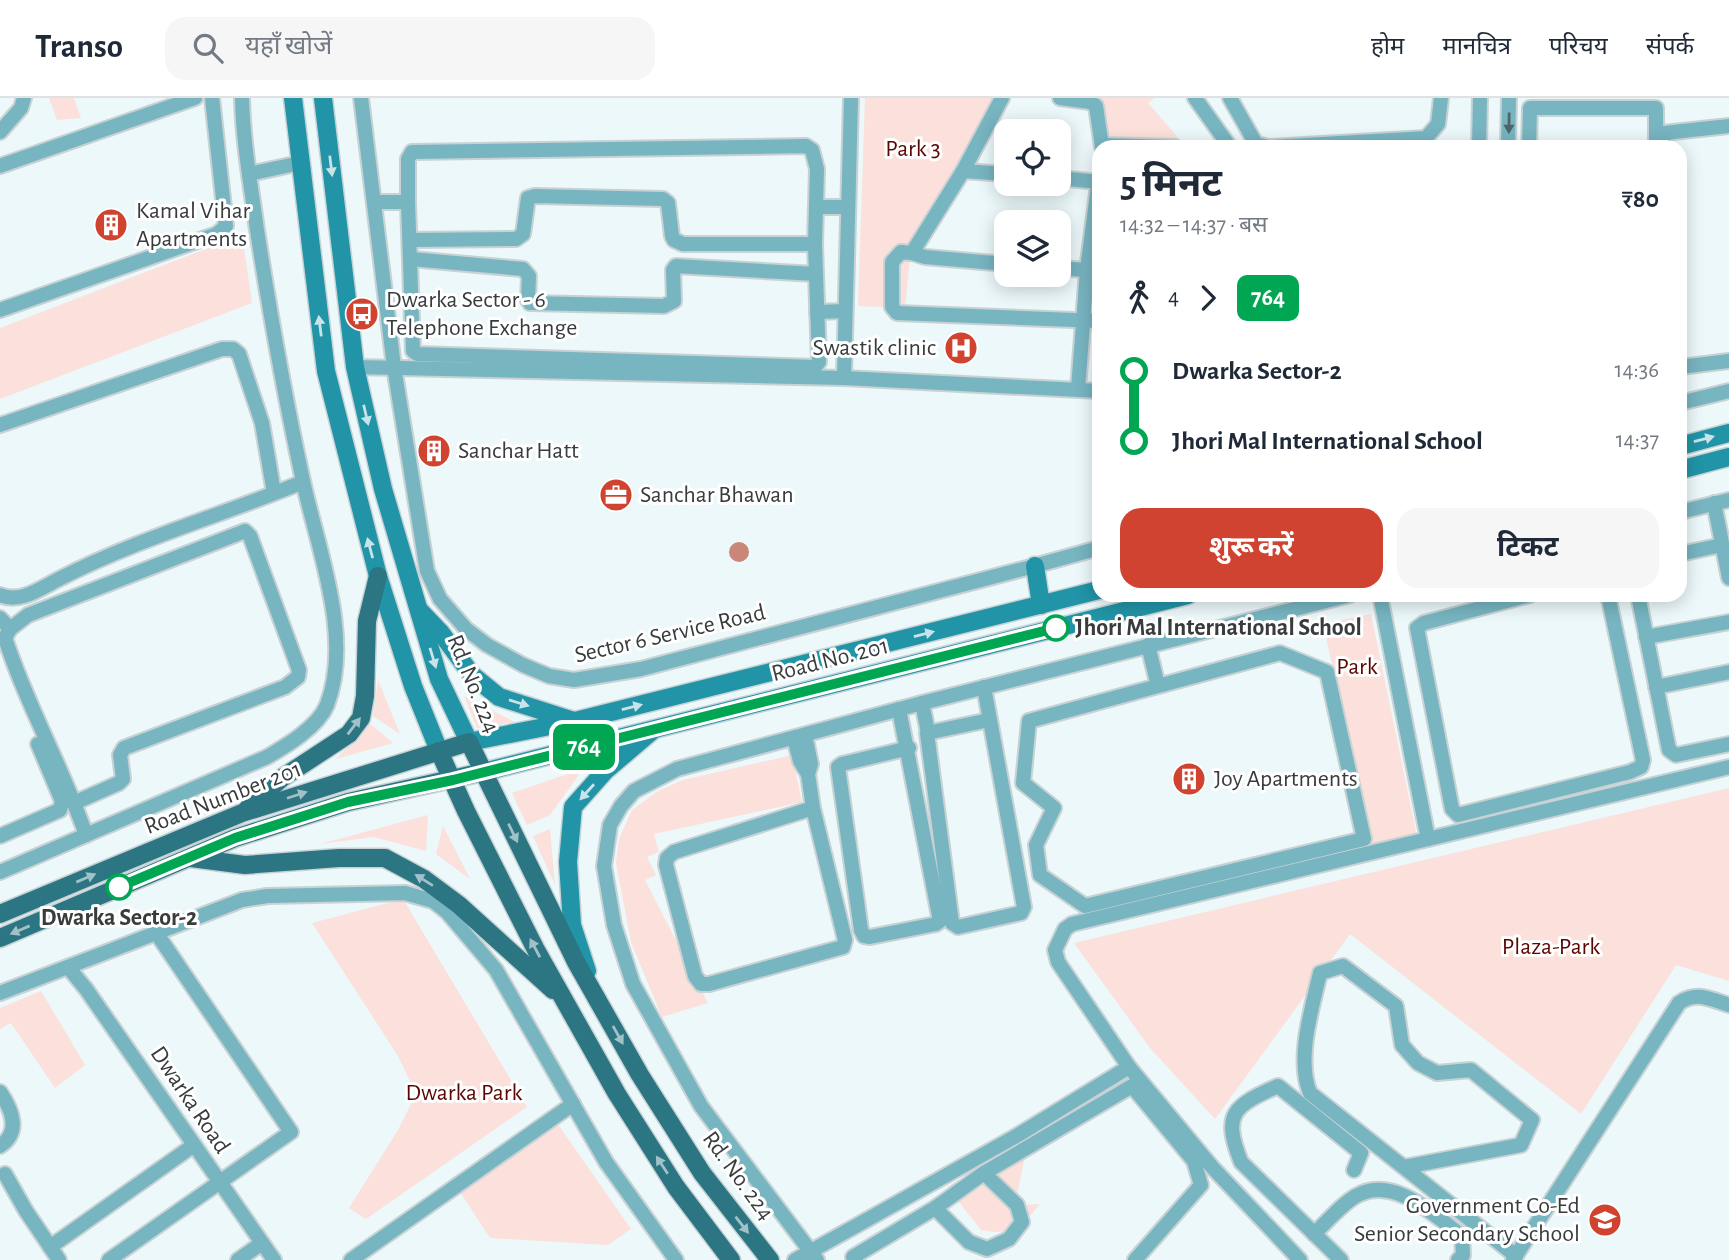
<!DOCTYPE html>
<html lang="hi">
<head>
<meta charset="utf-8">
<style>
  body { margin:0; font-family:"Alegreya Sans","Noto Sans Devanagari",sans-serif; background:#f6f6f7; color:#1f2937; height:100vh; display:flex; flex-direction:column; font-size:26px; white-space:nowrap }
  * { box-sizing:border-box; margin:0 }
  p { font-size:23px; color:#747a83 }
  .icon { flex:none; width:38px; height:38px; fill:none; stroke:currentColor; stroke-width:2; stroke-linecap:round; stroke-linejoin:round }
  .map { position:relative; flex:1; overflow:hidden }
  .panel { position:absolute; left:1092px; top:42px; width:595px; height:462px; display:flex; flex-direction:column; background:#fff; border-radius:21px; box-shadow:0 4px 18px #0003 }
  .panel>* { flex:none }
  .badge { padding:0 14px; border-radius:10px; font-size:24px; line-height:46px }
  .controls { position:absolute; left:994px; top:21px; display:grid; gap:14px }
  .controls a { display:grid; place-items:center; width:77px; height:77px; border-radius:14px; background:#fff; box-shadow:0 4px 18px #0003; font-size:35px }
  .map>.badge { position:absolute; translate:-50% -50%; box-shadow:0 0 0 4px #fff }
  .legs { display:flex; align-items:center; gap:10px; height:77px; padding:0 28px; font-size:23px }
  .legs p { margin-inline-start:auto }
  .head { display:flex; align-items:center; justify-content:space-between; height:119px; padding:0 28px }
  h1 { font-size:38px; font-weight:700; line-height:52px }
  .button { display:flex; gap:14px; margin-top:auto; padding:14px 28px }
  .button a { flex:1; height:80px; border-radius:21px; background:#cf4330; color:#fff; font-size:28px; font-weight:700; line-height:80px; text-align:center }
  .button a+a { background:#f6f6f7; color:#1f2937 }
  ul { padding:0 28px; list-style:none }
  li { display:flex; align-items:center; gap:24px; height:70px; font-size:26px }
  li i { display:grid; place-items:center; width:10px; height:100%; margin:0 9px; background:currentColor }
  li i::after { content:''; width:18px; height:18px; margin:-9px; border:5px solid; border-radius:50%; background:#fff }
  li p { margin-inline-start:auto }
  li:first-child i { background:linear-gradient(#0000 50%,currentColor 0) }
  li:last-child i { background:linear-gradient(currentColor 50%,#0000 0) }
  header { display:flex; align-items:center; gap:42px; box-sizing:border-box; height:98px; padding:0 35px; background:#fff; border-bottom:2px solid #e0e1e3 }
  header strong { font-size:33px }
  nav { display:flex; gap:38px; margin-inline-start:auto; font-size:24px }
  .search { width:490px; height:63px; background:#f6f6f7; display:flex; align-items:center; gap:18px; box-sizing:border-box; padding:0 24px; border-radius:21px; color:#747a83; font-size:26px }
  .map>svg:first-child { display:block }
  .green { fill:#fce0db }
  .water { fill:#ca8679 }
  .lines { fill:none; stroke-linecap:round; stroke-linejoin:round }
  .street-casing { stroke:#c8d2d4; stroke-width:18 }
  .secondary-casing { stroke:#c8d2d4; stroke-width:21 }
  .primary-casing { stroke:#c8d2d4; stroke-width:21 }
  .street { stroke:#77b5c1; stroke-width:14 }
  .secondary { stroke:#2194a7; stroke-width:18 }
  .primary { stroke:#2c7683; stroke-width:18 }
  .oneway { fill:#4e666b }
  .oneway2 { fill:#c8e4e9 }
  .oneway3 { fill:#a0c1c7 }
  .line-1-casing { stroke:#fff; stroke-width:16 }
  .line-1 { stroke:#00a651; stroke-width:10 }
  .stop-1-dot { fill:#fff; stroke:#00a651; stroke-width:3.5 }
  .labels { text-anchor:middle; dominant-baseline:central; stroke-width:6; stroke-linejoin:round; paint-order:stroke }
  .park-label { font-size:24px; fill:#5b0701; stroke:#fff }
  .poi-label { font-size:24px; fill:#383c3d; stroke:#fff; text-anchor:start }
  .stop-label { font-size:24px; font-weight:bold; fill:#383c3d; stroke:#fff; text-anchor:start }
  .street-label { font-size:24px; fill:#383c3d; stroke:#fff }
</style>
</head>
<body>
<header>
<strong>Transo</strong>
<div class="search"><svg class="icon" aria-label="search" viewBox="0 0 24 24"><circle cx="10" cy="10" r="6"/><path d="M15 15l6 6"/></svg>यहाँ खोजें</div>
<nav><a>होम</a><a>मानचित्र</a><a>परिचय</a><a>संपर्क</a></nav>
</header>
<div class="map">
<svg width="1729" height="1162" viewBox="0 0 1729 1162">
  <rect width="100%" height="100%" fill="#ecf8fa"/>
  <!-- green -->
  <g class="green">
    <path d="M49,0H74L81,20L57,22Z"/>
    <path d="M865,0H998L910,161L905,210L858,208Z"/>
    <path d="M1082,0H1154L1148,5L1186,49L1107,43Z"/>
    <path d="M242,137L252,205L0,301V230Z"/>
    <path d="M1371,516L1417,739L1373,749L1323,526Z"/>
    <path d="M378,582L400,636L373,618Z"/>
    <path d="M464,598L515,624L477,630Z"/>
    <path d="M370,626L393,645L336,661Z"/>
    <path d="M792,657L802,704L654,736L659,754L647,759L656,777L645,782L708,905L662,919L631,844L616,765L619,741L632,712L658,693L683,682Z"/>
    <path d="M583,671L550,717L527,727L512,695Z"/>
    <path d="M1729,690V883L1676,867L1581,1016L1350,836L1215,1021L1150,950L1074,845Z"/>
    <path d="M428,717L426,753L374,739L320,746Z"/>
    <path d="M443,728L470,781L436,756Z"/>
    <path d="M550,731L555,787L533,738Z"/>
    <path d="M403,801L527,1009L366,1121L349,1110L398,1032L416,996L398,958L312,825Z"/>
    <path d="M41,893L85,967L55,990L11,925L0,931V910Z"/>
    <path d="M557,1025L631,1131L608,1147L490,1140L458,1091Z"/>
    <path d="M1013,1051L1024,1063L1016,1102L1019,1107L1040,1106C1020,1130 1012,1138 981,1132L947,1089Z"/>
  </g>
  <!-- water -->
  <circle class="water" cx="739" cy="454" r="10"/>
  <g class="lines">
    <defs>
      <g id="street">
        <path d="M361,0L394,269L427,473L440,501L466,531L487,547L523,567L549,578L574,582L641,571L1027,470L1099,450"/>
        <path d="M1002,0L963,73L912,155L925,159L1006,166"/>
        <path d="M1060,0L1090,4L1096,8L1102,49"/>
        <path d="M1195,0L1230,49"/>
        <path d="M1230,0L1256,46L1269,49L1426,40L1438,26L1441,0"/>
        <path d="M0,34L21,10L24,0"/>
        <path d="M1102,47L1175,49"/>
        <path d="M806,48L812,52L817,71L815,146L819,264L815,269L417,256L413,253L408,104V61L412,54Z"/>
        <path d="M1479,49L1480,0"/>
        <path d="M1508,49L1509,0"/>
        <path d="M1529,49L1530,10H1656V49"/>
        <path d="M1664,49V35L1729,28"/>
        <path d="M0,68L195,0"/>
        <path d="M963,73L1006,76"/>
        <path d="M249,76L300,65"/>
        <path d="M1059,80L1099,84"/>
        <path d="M374,104H408"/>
        <path d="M816,109H848"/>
        <path d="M410,142L516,141L523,136L528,100L535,98L663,101L668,105L672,138L674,142L683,146H815"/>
        <path d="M912,155L901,154L892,164V209L897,215L1099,223"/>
        <path d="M411,161L523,171L529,178L528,202L530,205L664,208L674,203L673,172L676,168L816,176"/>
        <path d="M1059,170L1099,173"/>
        <path d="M0,212L217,136L226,128L212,0"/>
        <path d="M817,214L845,213"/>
        <path d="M355,269L844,280L1099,293"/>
        <path d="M1680,269L1729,263"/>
        <path d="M844,280L851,0"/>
        <path d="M1078,291L1087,172L1099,80"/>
        <path d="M1680,305L1729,293"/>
        <path d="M0,327L222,251H233L239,256L262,325L274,395"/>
        <path d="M1714,405L1729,480"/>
        <path d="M1680,414L1729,402"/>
        <path d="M1680,456L1722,447"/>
        <path d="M0,497C20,506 41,490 59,481C137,441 222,417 303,384"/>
        <path d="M1530,497L1424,525L1417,530L1452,711L1458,717L1630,674L1641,669L1643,662L1608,497"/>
        <path d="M1638,497L1669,652L1676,657L1729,646"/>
        <path d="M0,520L10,531"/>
        <path d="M1646,539L1729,524"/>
        <path d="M1148,547L1158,588L1280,555L1327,574L1364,741L1085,808L1040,777L1036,747L1054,710L1023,685L1029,623L1158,588"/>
        <path d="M984,589L1024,809L1021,815L958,829L952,825L927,635L989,622"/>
        <path d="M1656,589L1729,574"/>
        <path d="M922,605L928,634"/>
        <path d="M899,611L940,823L936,826L870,839L864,838L861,832L838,669L842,666L909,650"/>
        <path d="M805,637L811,666L808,676L813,710L845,842L843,849L709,886H701L695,878L666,767L667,760L674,754L813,710"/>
        <path d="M794,640L800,663L808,676"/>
        <path d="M74,705L119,685L123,681L120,657L124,650L285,589L298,579L299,572L250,438L245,433L28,517L10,531L5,540C27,608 63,670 86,737"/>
        <path d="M0,738L60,712L62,703L38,646"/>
        <path d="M1428,741L1729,669"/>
        <path d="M0,774L267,659C286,648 318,629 327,607C353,539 318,452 303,383C285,300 270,216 257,132C251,88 243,45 242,0"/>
        <path d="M68,869L86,891L274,1162"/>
        <path d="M0,895L242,802L267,798L405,795L433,803L447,814L496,872L606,1064L676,1162"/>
        <path d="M0,994C12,1012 21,1034 0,1048"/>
        <path d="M1404,1069L1521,1047L1532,1022L1471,972L1437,975L1418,965L1402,947L1396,908L1343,868L1320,875C1312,910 1296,961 1310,995L1516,1158"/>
        <path d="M5,1076L26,1113L59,1162"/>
        <path d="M935,1110L969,1144L987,1151L1009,1141L1022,1124L1017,1107L984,1075"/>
        <path d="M1314,1136C1326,1125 1345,1102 1360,1096C1396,1079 1435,1118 1462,1138L1463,1157L1458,1162"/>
        <path d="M50,1149L194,1047"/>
        <path d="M109,1162L291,1034L157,836"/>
        <path d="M238,1162L262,1145"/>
        <path d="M351,1162L573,1006"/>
        <path d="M795,1162L1018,1037L1129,969"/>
        <path d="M817,1162L701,1008L633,886L614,827L604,768L610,727L621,708L634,693L677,671L922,605L1350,497"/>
        <path d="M856,1162L853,1159L935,1110L984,1075L1132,988L1194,1063L1201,1087L1135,1162"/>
        <path d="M1300,1162L1212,1069L1129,969L1058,864L1055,852L1065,831L1072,826L1428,741L1380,497"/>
        <path d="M1341,1162L1241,1064C1222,1016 1233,1008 1278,988L1361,1055L1354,1072"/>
        <path d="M1513,1162L1679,905C1696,893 1710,901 1729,907"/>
      </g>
      <g id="secondary">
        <path d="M293,0L326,273L378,478L413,588L439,653"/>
        <path d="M323,0L355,269L383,391L439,581L469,644L575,623L1099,492"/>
        <path d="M1680,348L1729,335"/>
        <path d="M1680,372L1729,359"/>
        <path d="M1035,468L1041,507"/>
        <path d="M420,513L441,535L472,577L499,599L574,623"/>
        <path d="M483,674L1188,497"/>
        <path d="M587,873L572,827L568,764L573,709L605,673L652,633"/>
      </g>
      <g id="primary">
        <path d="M439,653L466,713L536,852L617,996L676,1089L731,1162"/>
        <path d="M248,710L282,680L349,636L361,620L365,598L367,523L378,478"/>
        <path d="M191,760L245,767L339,760H385L424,781L459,807L553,892"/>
        <path d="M0,816L242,715L469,644L576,864L640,977L702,1075L770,1162"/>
        <path d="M0,840L235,740L348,704L483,674"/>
      </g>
    </defs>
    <!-- street casing -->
    <use href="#street" class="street-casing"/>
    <!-- secondary casing -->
    <use href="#secondary" class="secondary-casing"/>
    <!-- primary casing -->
    <use href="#primary" class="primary-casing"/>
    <!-- street -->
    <use href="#street" class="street"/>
    <!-- secondary -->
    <use href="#secondary" class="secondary"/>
    <!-- primary -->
    <use href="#primary" class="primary"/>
  </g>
  <!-- one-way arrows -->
  <defs><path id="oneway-solid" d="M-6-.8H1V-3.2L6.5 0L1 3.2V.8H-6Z" transform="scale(1.75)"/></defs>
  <use class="oneway" href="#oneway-solid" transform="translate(1509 25) rotate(91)"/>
  <g class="oneway2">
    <use href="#oneway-solid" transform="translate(331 68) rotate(83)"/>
    <use href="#oneway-solid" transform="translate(320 228) rotate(-97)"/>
    <use href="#oneway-solid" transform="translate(366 317) rotate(77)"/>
    <use href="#oneway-solid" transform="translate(1704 341) rotate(-15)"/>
    <use href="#oneway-solid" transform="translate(370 450) rotate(-105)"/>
    <use href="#oneway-solid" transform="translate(924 536) rotate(-14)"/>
    <use href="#oneway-solid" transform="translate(433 560) rotate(73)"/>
    <use href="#oneway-solid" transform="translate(519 605) rotate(17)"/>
    <use href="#oneway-solid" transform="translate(632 609) rotate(-14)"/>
    <use href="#oneway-solid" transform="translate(587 694) rotate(132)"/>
  </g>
  <g class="oneway3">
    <use href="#oneway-solid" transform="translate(354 628) rotate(-53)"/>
    <use href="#oneway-solid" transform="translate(297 697) rotate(-18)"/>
    <use href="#oneway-solid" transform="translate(513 735) rotate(64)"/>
    <use href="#oneway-solid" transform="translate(86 780) rotate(-23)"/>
    <use href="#oneway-solid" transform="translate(424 782) rotate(-148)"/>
    <use href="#oneway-solid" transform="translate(20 832) rotate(157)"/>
    <use href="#oneway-solid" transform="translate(535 850) rotate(-118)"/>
    <use href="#oneway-solid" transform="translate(618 937) rotate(61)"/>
    <use href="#oneway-solid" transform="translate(662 1067) rotate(-123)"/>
    <use href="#oneway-solid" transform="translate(742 1127) rotate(52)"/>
  </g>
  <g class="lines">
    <defs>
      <path id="line-1" d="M119,789L235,740L348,704L453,682L1056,530"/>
    </defs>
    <!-- line-1 casing -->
    <use href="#line-1" class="line-1-casing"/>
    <!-- line-1 -->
    <use href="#line-1" class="line-1"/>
  </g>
  <!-- icons -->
  <defs>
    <symbol id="building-disc" viewBox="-11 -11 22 22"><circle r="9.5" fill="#cf4330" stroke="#fff"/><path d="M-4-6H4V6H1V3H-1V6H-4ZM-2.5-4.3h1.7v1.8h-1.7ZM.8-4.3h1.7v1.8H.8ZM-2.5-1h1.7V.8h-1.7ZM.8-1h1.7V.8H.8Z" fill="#fff"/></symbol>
    <symbol id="bus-disc" viewBox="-11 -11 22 22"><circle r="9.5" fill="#cf4330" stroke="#fff"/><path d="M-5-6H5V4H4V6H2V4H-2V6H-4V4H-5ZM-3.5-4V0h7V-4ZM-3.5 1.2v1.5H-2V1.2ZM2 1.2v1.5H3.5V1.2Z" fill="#fff"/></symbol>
    <symbol id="hospital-disc" viewBox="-11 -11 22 22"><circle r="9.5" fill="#cf4330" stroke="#fff"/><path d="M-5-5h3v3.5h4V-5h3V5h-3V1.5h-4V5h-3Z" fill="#fff"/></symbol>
    <symbol id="office-disc" viewBox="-11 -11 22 22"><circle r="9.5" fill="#cf4330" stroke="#fff"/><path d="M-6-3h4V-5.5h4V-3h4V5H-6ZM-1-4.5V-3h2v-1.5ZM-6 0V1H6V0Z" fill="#fff"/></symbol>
    <symbol id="school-disc" viewBox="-11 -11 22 22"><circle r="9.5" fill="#cf4330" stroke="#fff"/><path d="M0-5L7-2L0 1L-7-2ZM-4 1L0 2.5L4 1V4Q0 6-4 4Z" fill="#fff"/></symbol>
  </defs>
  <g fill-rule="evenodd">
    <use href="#building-disc" x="92" y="108" width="38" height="38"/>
    <use href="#bus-disc" x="343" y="197" width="38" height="38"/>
    <use href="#hospital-disc" x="942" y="231" width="38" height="38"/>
    <use href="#building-disc" x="415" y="334" width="38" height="38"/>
    <use href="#office-disc" x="597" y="378" width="38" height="38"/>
    <use href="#building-disc" x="1170" y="662" width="38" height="38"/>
    <use href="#school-disc" x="1586" y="1103" width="38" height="38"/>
  </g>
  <!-- markers -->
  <g class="stop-1-dot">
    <circle cx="1056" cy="530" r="12"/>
    <circle cx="119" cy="789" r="12"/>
  </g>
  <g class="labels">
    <!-- park labels -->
    <g class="park-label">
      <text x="913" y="51">Park 3</text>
      <text x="1357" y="569">Park</text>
      <text x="1551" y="849">Plaza-Park</text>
      <text x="464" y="995">Dwarka Park</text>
    </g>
    <!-- poi labels -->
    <g class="poi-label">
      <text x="136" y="113">Kamal Vihar<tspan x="136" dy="28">Apartments</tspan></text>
      <text x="386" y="202">Dwarka Sector - 6<tspan x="386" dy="28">Telephone Exchange</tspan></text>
      <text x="936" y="250" text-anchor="end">Swastik clinic</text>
      <text x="458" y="353">Sanchar Hatt</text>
      <text x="640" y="397">Sanchar Bhawan</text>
      <text x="1214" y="681">Joy Apartments</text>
      <text x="1580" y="1108" text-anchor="end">Government Co-Ed<tspan x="1580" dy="28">Senior Secondary School</tspan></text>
    </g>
    <!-- stop labels -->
    <g class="stop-label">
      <text x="1075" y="530">Jhori Mal International School</text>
      <text x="119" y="820" text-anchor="middle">Dwarka Sector-2</text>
    </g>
    <!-- street labels -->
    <g class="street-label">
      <text transform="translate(670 536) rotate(-13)">Sector 6 Service Road</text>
      <text transform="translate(830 562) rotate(-14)">Road No. 201</text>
      <text transform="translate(473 586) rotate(68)">Rd. No. 224</text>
      <text transform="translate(223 700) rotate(-21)">Road Number 201</text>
      <text transform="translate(190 1002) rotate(56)">Dwarka Road</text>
      <text transform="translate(738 1078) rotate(54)">Rd. No. 224</text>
    </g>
  </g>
</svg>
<div class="controls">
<a><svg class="icon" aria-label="locate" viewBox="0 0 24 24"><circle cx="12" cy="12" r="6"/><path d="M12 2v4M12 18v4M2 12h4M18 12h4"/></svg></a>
<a><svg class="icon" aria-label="layers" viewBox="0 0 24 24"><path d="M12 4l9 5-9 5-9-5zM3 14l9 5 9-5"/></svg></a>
</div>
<b class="badge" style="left:584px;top:649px;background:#00a651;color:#fff">764</b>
<section class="panel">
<div class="head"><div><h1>5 मिनट</h1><p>14:32 – 14:37 · बस</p></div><b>₹80</b></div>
<div class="legs"><svg class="icon" aria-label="walk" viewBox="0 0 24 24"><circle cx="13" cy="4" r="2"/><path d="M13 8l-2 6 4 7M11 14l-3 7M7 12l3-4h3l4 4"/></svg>4<svg class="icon" aria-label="forward" viewBox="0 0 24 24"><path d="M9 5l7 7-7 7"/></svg><b class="badge" style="background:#00a651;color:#fff">764</b></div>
<ul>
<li><i style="color:#00a651"></i><b>Dwarka Sector-2</b><p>14:36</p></li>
<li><i style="color:#00a651"></i><b>Jhori Mal International School</b><p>14:37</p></li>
</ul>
<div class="button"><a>शुरू करें</a><a>टिकट</a></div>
</section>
</div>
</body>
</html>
